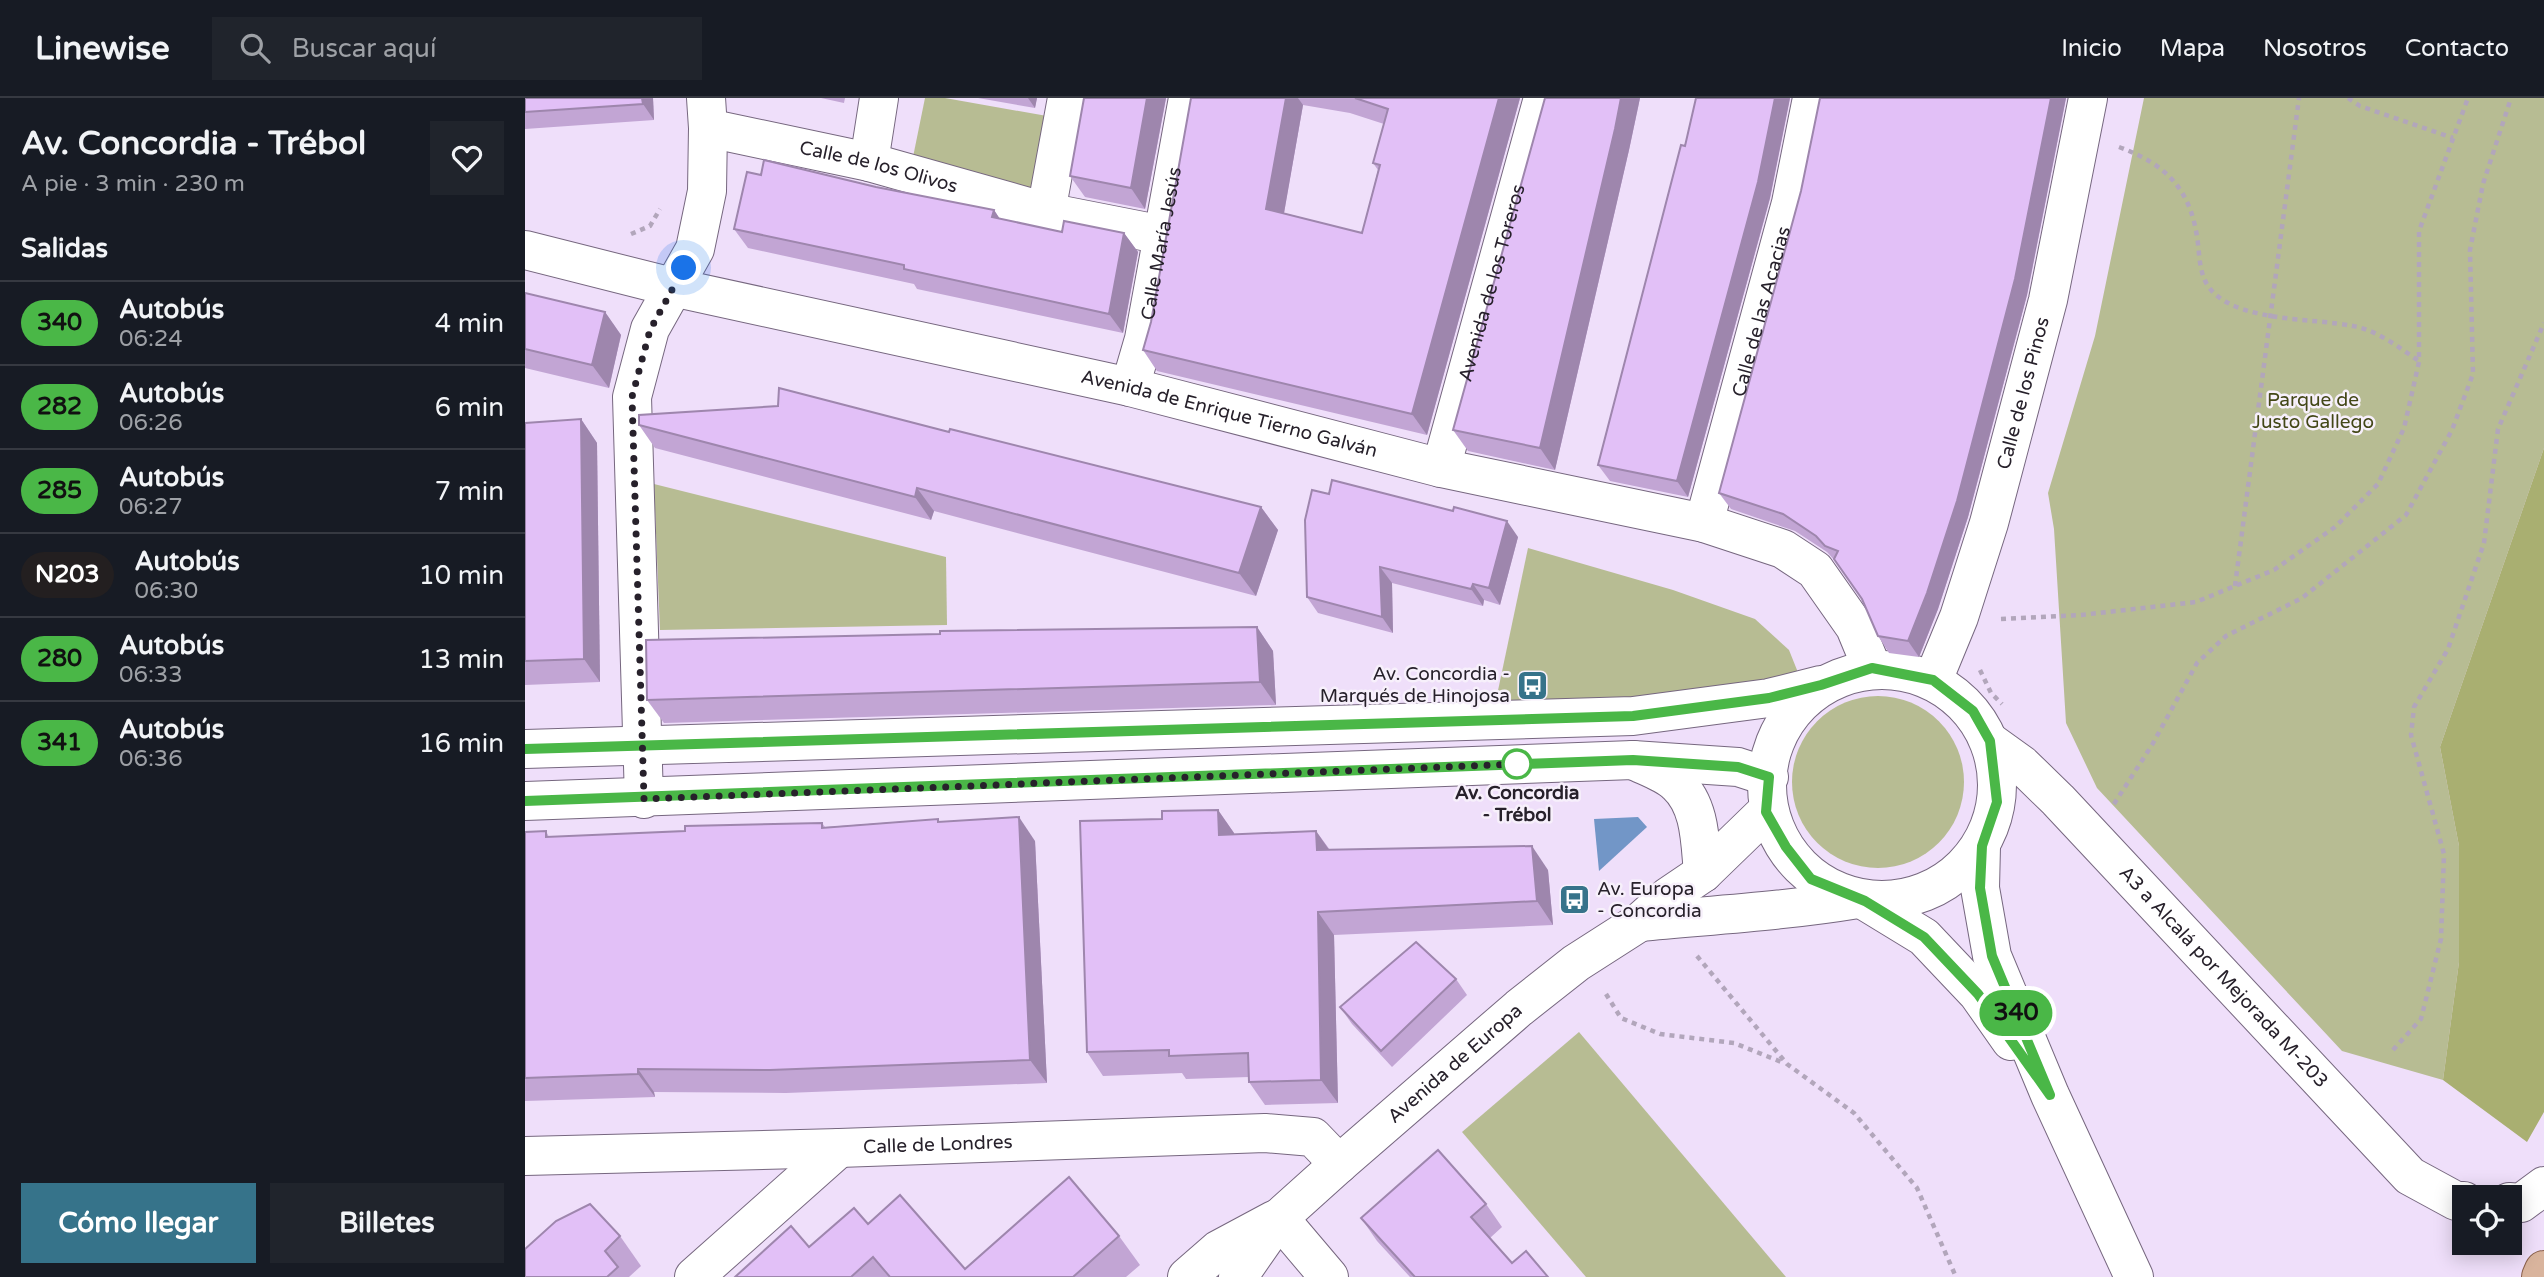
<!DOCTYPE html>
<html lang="es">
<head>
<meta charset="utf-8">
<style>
  body { margin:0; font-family:"Varela Round",sans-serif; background:#20242c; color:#f1f3f6; height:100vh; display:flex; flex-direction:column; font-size:26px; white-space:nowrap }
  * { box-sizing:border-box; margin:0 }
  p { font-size:23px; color:#9ea1a6 }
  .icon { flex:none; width:38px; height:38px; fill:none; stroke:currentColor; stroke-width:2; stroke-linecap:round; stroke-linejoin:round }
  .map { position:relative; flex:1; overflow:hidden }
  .drawer { display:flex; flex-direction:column; background:#171b24; width:525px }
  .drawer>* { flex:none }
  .badge { padding:0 14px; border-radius:23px; font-size:24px; line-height:46px }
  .fabs { position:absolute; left:1927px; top:1087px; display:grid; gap:14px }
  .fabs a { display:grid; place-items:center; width:70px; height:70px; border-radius:0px; background:#171b24; box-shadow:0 4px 18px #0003; font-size:35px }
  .you { position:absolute; width:35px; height:35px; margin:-18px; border:5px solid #fff; border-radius:50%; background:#1a73e8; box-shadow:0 0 0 10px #1a73e833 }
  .map>.badge { position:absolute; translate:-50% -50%; box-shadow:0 0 0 4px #fff }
  h2 { padding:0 21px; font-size:26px; line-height:63px }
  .round { display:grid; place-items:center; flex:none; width:74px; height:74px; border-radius:0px; background:#20242c }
  .headline { display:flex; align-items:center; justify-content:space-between; height:119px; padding:0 21px }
  h1 { font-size:33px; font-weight:700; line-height:52px }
  .primary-button { display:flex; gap:14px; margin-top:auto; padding:14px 21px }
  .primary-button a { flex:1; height:80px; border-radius:0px; background:#36738a; color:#fff; font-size:28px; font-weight:700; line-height:80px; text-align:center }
  .primary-button a+a { background:#20242c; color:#f1f3f6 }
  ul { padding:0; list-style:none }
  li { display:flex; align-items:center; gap:21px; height:84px; padding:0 21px; border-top:2px solid #363941 }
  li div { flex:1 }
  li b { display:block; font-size:26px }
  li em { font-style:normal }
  li .badge { min-width:77px; font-weight:700; text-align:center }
  header { display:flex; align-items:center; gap:42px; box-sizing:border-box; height:98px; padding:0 35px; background:#171b24; border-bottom:2px solid #363941 }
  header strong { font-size:33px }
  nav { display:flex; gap:38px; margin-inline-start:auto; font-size:24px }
  .search { width:490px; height:63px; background:#20242c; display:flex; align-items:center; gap:18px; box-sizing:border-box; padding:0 24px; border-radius:0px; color:#9ea1a6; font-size:26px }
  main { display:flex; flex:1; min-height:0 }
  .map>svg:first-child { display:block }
  .green { fill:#b7bc93 }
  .forest { fill:#a9af71 }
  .water { fill:#7296c7 }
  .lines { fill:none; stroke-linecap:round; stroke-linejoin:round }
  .street-casing { stroke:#76677f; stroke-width:40 }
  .secondary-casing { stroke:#76677f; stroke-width:40 }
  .primary-casing { stroke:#8a604b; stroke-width:40 }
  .path { stroke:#b2a6bb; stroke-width:4.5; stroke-dasharray:5 5; stroke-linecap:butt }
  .street { stroke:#fff; stroke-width:38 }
  .secondary { stroke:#fff; stroke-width:38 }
  .primary { stroke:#d9b49d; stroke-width:38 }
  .wall { fill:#c2a5d4; fill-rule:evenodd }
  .shaded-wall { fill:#9e86ad }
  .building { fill:#e2c0f7; stroke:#9e86ad; stroke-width:2 }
  .line-casing { stroke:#fff; stroke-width:16 }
  .line { stroke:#4ab747; stroke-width:10 }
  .walk { stroke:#27212b; stroke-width:7; stroke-dasharray:0 12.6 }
  .stop-dot { fill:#fff; stroke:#4ab747; stroke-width:3.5 }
  .labels { text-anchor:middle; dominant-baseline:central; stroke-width:5; stroke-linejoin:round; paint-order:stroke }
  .street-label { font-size:19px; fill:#27212b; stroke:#f7f0fb }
  .park-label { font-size:19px; fill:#434717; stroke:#f7f0fb }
  .poi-label { font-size:19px; fill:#27212b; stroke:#f7f0fb; text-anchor:end }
  .stop-label { font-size:19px; font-weight:bold; fill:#27212b; stroke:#f7f0fb }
</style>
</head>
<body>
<header>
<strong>Linewise</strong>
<div class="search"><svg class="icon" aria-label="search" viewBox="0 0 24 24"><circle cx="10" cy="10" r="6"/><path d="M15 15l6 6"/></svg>Buscar aquí</div>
<nav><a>Inicio</a><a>Mapa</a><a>Nosotros</a><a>Contacto</a></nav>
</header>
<main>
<section class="drawer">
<div class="headline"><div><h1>Av. Concordia - Trébol</h1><p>A pie · 3 min · 230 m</p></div><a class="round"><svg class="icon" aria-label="heart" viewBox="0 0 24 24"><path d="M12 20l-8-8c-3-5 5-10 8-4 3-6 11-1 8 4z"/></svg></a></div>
<h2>Salidas</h2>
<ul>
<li><span class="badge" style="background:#4ab747;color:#111">340</span><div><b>Autobús</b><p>06:24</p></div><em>4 min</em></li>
<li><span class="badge" style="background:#4ab747;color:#111">282</span><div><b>Autobús</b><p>06:26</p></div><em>6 min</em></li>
<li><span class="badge" style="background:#4ab747;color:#111">285</span><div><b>Autobús</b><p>06:27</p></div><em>7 min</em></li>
<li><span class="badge" style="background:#231f20;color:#fff">N203</span><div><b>Autobús</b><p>06:30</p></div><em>10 min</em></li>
<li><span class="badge" style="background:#4ab747;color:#111">280</span><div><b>Autobús</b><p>06:33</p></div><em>13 min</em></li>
<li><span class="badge" style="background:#4ab747;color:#111">341</span><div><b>Autobús</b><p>06:36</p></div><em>16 min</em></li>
</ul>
<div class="primary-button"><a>Cómo llegar</a><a>Billetes</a></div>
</section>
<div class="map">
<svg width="2019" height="1179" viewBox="0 0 2019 1179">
  <rect width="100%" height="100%" fill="#efdffa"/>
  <!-- green -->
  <g class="green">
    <path d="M400,0H420L522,18L506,94L388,59Z"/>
    <path d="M1619,0H2019V350L1915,649L1934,748V864L1918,982L1817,953L1572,690L1541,625L1529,431L1523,395L1570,238Z"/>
    <path d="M129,386L421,459L422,527L135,532Z"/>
    <path d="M1003,450L1148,492L1230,521L1264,552L1274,577L1108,604L971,602Z"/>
    <circle cx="1353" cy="684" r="86"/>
    <path d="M1054,934L1261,1179H1061L937,1034Z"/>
  </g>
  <!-- forest -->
  <path class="forest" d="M2019,350V1014L2002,1044L1918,982L1934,864V748L1915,649Z"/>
  <!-- water -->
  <path class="water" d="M1113,719L1122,729L1074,773L1069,721Z"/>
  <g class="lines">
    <defs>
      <g id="street">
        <path id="s1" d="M183,30L344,64L521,114L638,137"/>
        <path d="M344,64L354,0"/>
        <path d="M521,114L542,0"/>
        <path id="s2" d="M0,152L147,189L605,289L916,370L1179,425L1258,451L1290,472L1330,529L1347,570"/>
        <path id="s3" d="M605,289L619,241L663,0"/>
        <path id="s4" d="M916,370L1018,0"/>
        <path id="s5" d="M1179,425L1266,105L1287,0"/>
        <path id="s6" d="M1408,582L1434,519L1464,425L1523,202L1563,0"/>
        <path d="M1108,662C1122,669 1141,675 1152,686C1176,708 1175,745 1178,775"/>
        <path d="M119,701L107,299L125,231L170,151L182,93L183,30L181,0"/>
        <path d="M1115,824C1188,817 1261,813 1333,801"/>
        <path id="s7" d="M0,1058L314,1050L740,1035L788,1039L814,1066"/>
        <path d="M754,1120L804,1179"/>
        <path d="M169,1179L314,1050"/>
        <path d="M662,1179L693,1152L749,1122"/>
        <path id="s8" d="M713,1179L754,1120L814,1066L994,910L1051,865L1115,824L1144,798L1178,775L1241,714"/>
      </g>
      <g id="secondary">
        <circle cx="1357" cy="687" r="115"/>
        <path id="s9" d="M1465,644L1497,667L1533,702L1885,1078L1931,1103H1939"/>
        <path d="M0,651L1108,618L1244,600L1296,587"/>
        <path d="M0,703L1108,662L1213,669L1244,679"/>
        <path d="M1456,748L1455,790L1467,858L1525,997L1609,1179"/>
        <path d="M1340,803L1399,839L1453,896L1486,943"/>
        <path d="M1984,1104L1996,1105L2019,1088"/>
      </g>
      <path id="primary" d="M2016,1179L2019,1172"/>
    </defs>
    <!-- street casing -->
    <use href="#street" class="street-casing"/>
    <!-- secondary casing -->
    <use href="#secondary" class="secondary-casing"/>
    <!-- primary casing -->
    <use href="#primary" class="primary-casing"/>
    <!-- path -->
    <g class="path">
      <path d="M1823,0L1835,8L1928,40"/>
      <path d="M1594,49C1643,67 1667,93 1673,146C1675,164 1675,182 1689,195C1719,224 1789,220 1828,228C1854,233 1873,249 1894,263"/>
      <path d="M106,136L125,128L135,111"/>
      <path d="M1710,488L1774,0"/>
      <path d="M1476,521L1556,517L1671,504L1749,472L1810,429L1853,386L1879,330L1894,264V133L1943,0"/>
      <path d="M1455,572L1466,595L1477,606"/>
      <path d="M1589,706L1627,647L1672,565L1701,538L1777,500L1881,417L1927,332L1948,276L1945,152L1958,86L1986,0"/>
      <path d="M1172,858L1262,966L1329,1015L1392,1090L1431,1179"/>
      <path d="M1081,896L1096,920L1135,936L1209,945L1259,965"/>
      <path d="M1868,952L1896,921L1916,841L1919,756L1886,637L1889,609L1923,551L1959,445L1973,331L2019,225"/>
    </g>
    <!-- street -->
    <use href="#street" class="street"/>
    <!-- secondary -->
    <use href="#secondary" class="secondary"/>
    <!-- primary -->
    <use href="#primary" class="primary"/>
  </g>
  <!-- wall -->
  <g class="wall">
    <path d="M0,0H128L129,22L0,31Z"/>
    <path d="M296,0H320L319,5Z"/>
    <path d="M453,0H512L510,10Z"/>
    <path d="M559,0H641L620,111L560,99L545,78Z"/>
    <path d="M666,0H995L902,337L632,273L618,252L626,224ZM778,7L825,15L859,26L848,65L853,72L837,135L759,115Z"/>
    <path d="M1020,0H1115L1104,52L1030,372L943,353L928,332Z"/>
    <path d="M1171,0H1265L1245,100L1163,399L1085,383L1073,367L1160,48Z"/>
    <path d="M1295,0H1541L1502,197L1443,419L1413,511L1394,559L1364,555L1353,538L1337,501L1311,464L1302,454L1270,433L1206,411L1194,395L1276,93Z"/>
    <path d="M236,77L351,89L469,112L475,121L537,134L599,135L613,154L598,235L392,191L389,186L223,150L209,131Z"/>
    <path d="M0,195L80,214L96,237L84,290L0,270Z"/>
    <path d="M56,321L72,345L75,584L0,587V325Z"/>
    <path d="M114,327L424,334L736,409L753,432L731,498L409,413L406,422L130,350Z"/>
    <path d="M804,396L993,439L975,507L959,502L958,508L867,485L868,535L793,515L782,499Z"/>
    <path d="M732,529L748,553L751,607L139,625L122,602L415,536Z"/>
    <path d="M693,712L709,735L710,737L791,733L805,752L1023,772L1028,827L809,837L813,1005L740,1007L724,984V979L661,981L657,975L578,978L562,954L637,721Z"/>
    <path d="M413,721L415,724L510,743L522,985L261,995L129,994L130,999L0,1003V734L21,733L24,739L160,733L297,725L300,729Z"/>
    <path d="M931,881L942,897L867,969L827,926L815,909Z"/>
    <path d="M961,1106L977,1129L965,1140L987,1165L1023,1179H885L852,1143L836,1120Z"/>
    <path d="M343,1126L440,1171L594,1138L615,1167L601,1179H210Z"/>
    <path d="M95,1138L116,1168L104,1179H0Z"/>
  </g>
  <!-- shaded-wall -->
  <g class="shaded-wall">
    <path d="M117,0H128L129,22L118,6Z"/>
    <path d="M503,0H512L510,10Z"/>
    <path d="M622,0H641L620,111L606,90Z"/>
    <path d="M761,0H773L778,7L756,132L741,111Z"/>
    <path d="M974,0H995L902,337L887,316Z"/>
    <path d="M1096,0H1115L1104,52L1030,372L1015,350Z"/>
    <path d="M1250,0H1265L1245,100L1163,399L1152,383Z"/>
    <path d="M1526,0H1541L1502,197L1443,419L1413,511L1394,559L1383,543Z"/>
    <path d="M469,112L482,132L467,119Z"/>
    <path d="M599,135L613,154L598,235L584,216Z"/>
    <path d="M80,214L96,237L84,290L67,267Z"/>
    <path d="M56,321L72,345L75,584L59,561Z"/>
    <path d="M392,390L409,413L406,422L390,399Z"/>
    <path d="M736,409L753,432L731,498L714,475Z"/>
    <path d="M982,423L993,439L975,507L964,490Z"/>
    <path d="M855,469L867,485L868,535L857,519Z"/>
    <path d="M948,486L959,502L958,508L946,491Z"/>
    <path d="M732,529L748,553L751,607L735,584Z"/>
    <path d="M693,712L709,735L710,761L694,737Z"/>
    <path d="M494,719L510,743L522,985L505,962Z"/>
    <path d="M791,733L807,756L792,752Z"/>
    <path d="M1007,748L1023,772L1028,827L1012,803Z"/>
    <path d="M793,814L809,837L813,1005L796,982Z"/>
    <path d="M113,971L129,994L130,999L113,976Z"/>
  </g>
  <!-- building -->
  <g class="building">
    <path d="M0,0H117L118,6L0,14Z"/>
    <path d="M559,0H622L606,90L545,78Z"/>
    <path d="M666,0H761L741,111L837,135L855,67L848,65L863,11L830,0H974L887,316L618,252L626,224Z"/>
    <path d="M1020,0H1096L1090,31L1015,350L928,332Z"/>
    <path d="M1171,0H1250L1233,84L1152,383L1073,367L1156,47L1160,48Z"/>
    <path d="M1295,0H1526L1490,181L1432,403L1402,495L1383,543L1353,538L1337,501L1309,461L1313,453L1300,448L1291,438L1258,416L1194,395L1276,93Z"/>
    <path d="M239,62L351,89L469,112L467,119L537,134L539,123L599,135L584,216L379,171V167L209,131L222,74L236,77Z"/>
    <path d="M0,195L80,214L67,267L0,251Z"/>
    <path d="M254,290L424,334L425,331L736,409L714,475L392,390L390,399L114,327V317L253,308Z"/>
    <path d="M56,321L59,561L0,563V325Z"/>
    <path d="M807,382L928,413L929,409L982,423L964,490L948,486L946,491L855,469L857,519L782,499L780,422L787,392L804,396Z"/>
    <path d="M732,529L735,584L122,602L121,542L415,536V533Z"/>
    <path d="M693,712L694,737L791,733L792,752L1007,748L1012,803L793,814L796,982L724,984L723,955L644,958V952L562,954L555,723L637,721V713Z"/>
    <path d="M494,719L505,962L245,972L113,971V976L0,980V734L21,733V739L160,733V728L297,725V730L413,721V724Z"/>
    <path d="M891,844L931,881L856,953L815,909Z"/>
    <path d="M913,1052L961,1106L946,1119L987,1165L1001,1153L1023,1179H890L836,1120Z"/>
    <path d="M544,1079L594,1138L548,1179H365L348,1159L326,1179H210L266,1128L284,1149L329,1110L343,1126L375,1097L440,1171Z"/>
    <path d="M65,1106L95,1138L80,1153L93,1169L82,1179H0V1151L31,1123Z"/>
  </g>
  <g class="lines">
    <defs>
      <path id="line" d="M0,651L1108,618L1244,600L1296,587L1347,570L1408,582L1448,613L1465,643L1472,704L1457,748L1455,790L1467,858L1525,997L1453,896L1399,839L1340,803L1286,781L1261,749L1241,714L1244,679L1213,669L1108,662L0,703"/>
    </defs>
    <!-- line casing -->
    <use href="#line" class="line-casing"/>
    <!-- line -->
    <use href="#line" class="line"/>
    <!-- walk -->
    <path class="walk" d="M159,170L125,232L107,299L119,701L992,666"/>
  </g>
  <!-- icons -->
  <defs>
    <symbol id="bus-square" viewBox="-11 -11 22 22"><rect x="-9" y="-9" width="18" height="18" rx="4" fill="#36738a" stroke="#f7f0fb"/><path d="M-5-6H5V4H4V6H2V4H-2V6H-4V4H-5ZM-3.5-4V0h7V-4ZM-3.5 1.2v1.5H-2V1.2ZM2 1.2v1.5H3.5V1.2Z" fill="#fff"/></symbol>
  </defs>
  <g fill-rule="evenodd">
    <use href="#bus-square" x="990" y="570" width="35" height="35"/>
    <use href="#bus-square" x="1032" y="784" width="35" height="35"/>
  </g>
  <!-- markers -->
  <circle class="stop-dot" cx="992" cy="666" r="14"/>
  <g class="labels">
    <!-- street labels -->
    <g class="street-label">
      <text stroke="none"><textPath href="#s1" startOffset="175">Calle de los Olivos</textPath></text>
      <text stroke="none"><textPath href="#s3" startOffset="147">Calle María Jesús</textPath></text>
      <text stroke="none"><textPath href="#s4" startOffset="192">Avenida de los Toreros</textPath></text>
      <text stroke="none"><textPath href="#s5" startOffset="219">Calle de las Acacias</textPath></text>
      <text stroke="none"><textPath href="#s6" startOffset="301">Calle de los Pinos</textPath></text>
      <text stroke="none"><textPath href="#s2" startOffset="723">Avenida de Enrique Tierno Galván</textPath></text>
      <text stroke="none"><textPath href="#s9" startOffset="332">A3 a Alcalá por Mejorada M-203</textPath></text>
      <text stroke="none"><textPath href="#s8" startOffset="306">Avenida de Europa</textPath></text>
      <text stroke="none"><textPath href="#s7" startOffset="413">Calle de Londres</textPath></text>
    </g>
    <!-- park labels -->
    <g class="park-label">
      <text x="1788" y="302">Parque de<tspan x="1788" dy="22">Justo Gallego</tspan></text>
    </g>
    <!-- poi labels -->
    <g class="poi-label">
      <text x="985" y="576">Av. Concordia -<tspan x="985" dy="22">Marqués de Hinojosa</tspan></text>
      <text x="1072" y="791" text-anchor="start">Av. Europa<tspan x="1072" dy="22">- Concordia</tspan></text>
    </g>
    <!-- stop labels -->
    <g class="stop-label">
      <text x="992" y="695">Av. Concordia<tspan x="992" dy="22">- Trébol</tspan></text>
    </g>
  </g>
</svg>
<div class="fabs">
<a><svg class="icon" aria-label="locate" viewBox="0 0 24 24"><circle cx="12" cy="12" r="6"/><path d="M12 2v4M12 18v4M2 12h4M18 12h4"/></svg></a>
</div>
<div class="you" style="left:159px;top:170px"></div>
<b class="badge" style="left:1491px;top:915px;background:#4ab747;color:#111">340</b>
</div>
</main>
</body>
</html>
